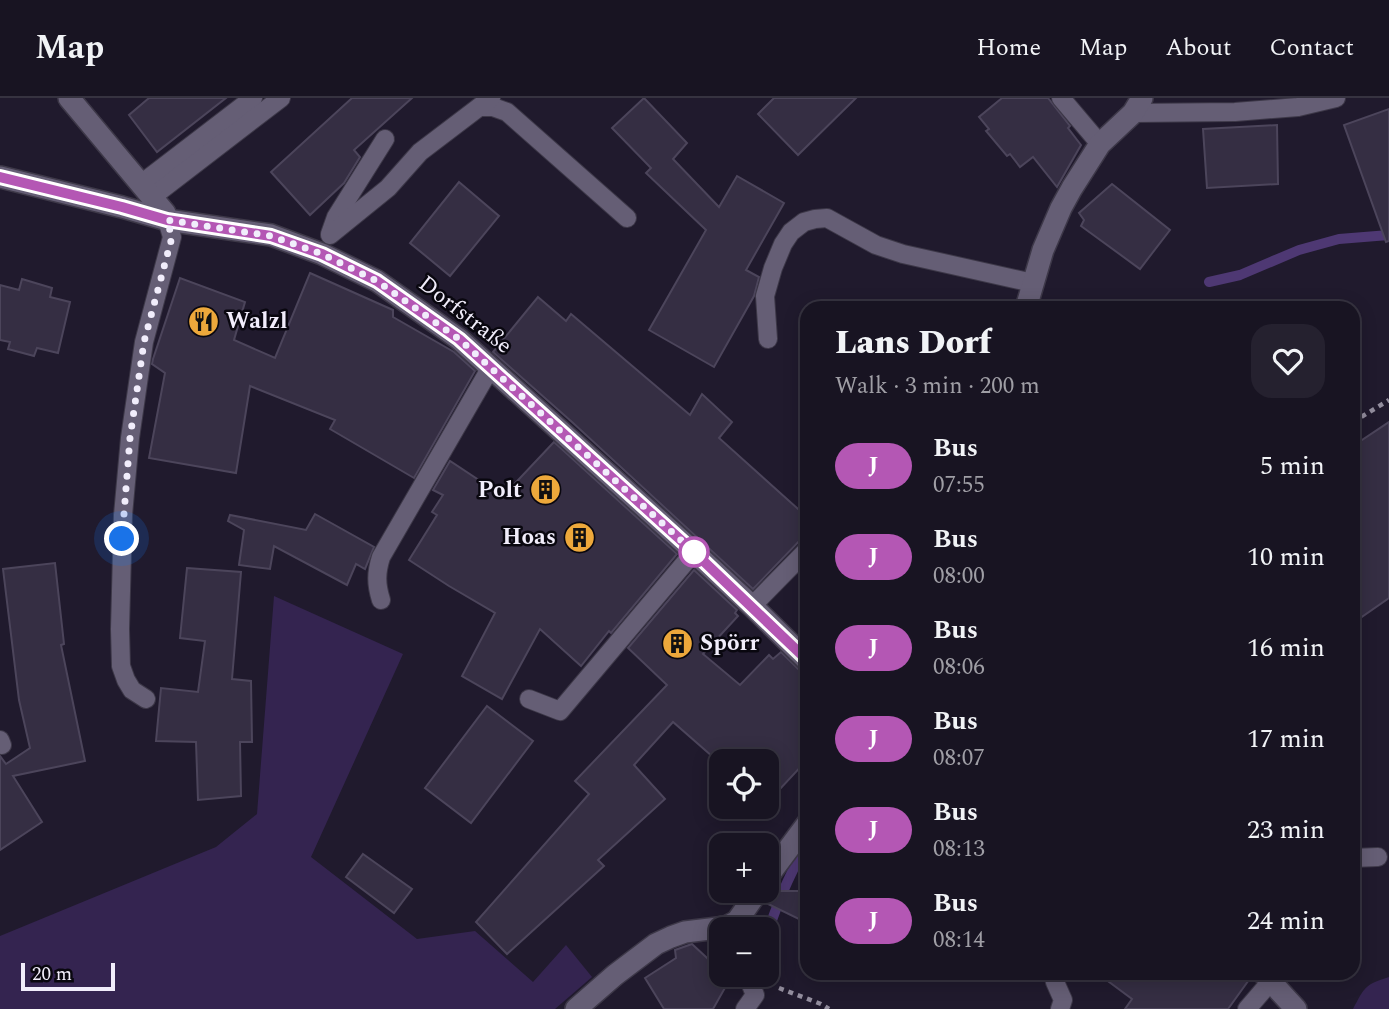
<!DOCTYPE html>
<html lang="en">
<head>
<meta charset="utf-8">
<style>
  body { margin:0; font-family:Spectral,serif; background:#25212f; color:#f1f3f6; height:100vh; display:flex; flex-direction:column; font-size:26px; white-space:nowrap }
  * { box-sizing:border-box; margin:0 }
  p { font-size:23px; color:#9f9ea5 }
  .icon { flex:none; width:38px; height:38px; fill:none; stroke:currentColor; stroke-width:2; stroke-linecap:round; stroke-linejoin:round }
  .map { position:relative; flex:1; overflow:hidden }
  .details { position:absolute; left:800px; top:203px; width:560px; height:679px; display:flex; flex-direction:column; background:#181422; border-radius:21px; box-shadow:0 4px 18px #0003,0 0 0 2px #363340 }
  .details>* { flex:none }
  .badge { padding:0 14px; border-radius:23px; font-size:24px; line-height:46px }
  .buttons { position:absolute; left:709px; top:651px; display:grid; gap:14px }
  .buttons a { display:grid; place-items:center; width:70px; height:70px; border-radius:14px; background:#181422; box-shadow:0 4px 18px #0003,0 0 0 2px #363340; font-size:35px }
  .scale { position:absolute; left:21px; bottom:18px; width:94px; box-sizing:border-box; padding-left:7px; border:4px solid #f1edfb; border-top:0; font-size:19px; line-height:24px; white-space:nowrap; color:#f1edfb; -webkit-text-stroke:5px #09070f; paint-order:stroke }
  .you { position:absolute; width:35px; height:35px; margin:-18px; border:5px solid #fff; border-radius:50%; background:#1a73e8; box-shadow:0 0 0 10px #1a73e833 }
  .map>.badge { position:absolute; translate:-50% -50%; box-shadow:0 0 0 4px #fff }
  .round { display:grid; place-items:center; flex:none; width:74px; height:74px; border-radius:21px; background:#25212f }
  .overview { display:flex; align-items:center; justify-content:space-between; height:119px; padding:0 35px }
  h1 { font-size:33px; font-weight:800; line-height:52px }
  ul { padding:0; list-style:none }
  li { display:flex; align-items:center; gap:21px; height:91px; padding:0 35px }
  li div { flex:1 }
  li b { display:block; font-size:26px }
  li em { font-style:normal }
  li .badge { min-width:77px; font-weight:700; text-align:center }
  header { display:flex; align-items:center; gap:42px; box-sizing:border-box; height:98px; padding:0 35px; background:#181422; border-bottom:2px solid #363340 }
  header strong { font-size:33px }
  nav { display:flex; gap:38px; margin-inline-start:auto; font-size:24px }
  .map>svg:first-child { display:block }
  .green { fill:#342450 }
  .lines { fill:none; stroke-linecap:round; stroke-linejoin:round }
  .stream { stroke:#4e3873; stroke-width:10 }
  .building { fill:#352e43; stroke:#4c455b; stroke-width:2 }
  .service-casing { stroke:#3d3848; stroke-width:20 }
  .minor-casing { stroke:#3d3848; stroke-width:24 }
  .secondary-casing { stroke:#3d3848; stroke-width:24 }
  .path { stroke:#928d9d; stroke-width:4.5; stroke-dasharray:5 5; stroke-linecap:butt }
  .service { stroke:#655e75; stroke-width:18 }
  .minor { stroke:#655e75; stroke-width:21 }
  .secondary { stroke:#655e75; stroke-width:21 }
  .line-casing { stroke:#fff; stroke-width:16 }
  .line { stroke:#b457b4; stroke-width:10 }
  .walk { stroke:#f1edfb; stroke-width:7; stroke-dasharray:0 12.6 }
  .stop-dot { fill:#fff; stroke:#b457b4; stroke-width:3.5 }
  .labels { text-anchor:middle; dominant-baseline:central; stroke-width:5; stroke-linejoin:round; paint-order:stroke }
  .street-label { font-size:23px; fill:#f1edfb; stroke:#09070f }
  .poi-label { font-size:23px; font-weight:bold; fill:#f1edfb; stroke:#09070f; text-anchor:start }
</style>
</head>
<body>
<header>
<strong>Map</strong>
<nav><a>Home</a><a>Map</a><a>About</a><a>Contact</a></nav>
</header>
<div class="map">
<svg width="1389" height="911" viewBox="0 0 1389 911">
  <rect width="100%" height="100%" fill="#201a2d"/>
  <!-- green -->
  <g class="green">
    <path d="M274,498L403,556L311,759L417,841L475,833L533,884L566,847L592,879L555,911H0V838L216,749L257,716Z"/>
    <path d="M1389,879V911H1353C1365,889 1364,887 1389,879Z"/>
  </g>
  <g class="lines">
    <!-- stream -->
    <g class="stream">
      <path d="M1209,184L1240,177L1299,152L1339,141L1389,137"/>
      <path d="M766,842C775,808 790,776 807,745"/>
    </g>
  </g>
  <!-- building -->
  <g class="building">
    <path d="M149,0H226L157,54L129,17Z"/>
    <path d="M352,0H412L354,52L360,59L344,85L310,117L271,74Z"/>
    <path d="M644,0L687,45L673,61L719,109L737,78L784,105L746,172L759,179L754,198L714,269L649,232L706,132L646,75L651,70L612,30Z"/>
    <path d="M774,0H856L798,57L758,16Z"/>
    <path d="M1002,0H1048L1070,28L1068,30L1081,47L1057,89L1033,59L1020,69L1010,56L1007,58L986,33L989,31L979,19Z"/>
    <path d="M1389,11V143L1386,144L1344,27Z"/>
    <path d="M1277,27L1278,86L1207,90L1203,31Z"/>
    <path d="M459,84L499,118L450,178L410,145Z"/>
    <path d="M1112,86L1170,132L1140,171L1081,128L1084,122L1079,115Z"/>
    <path d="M310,175L393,212V219L454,254L475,273L414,380L330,331L335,322L250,288L236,375L149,360L165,275L152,266L153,261L180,180L245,204L234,242L275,260Z"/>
    <path d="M22,181L52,190L50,199L70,204L58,255L37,250L34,258L8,251L10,244L0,242V187L19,192Z"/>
    <path d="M538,199L566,223L571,216L690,317L702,296L732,324L719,340L807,419V435L753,491L572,324L493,254Z"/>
    <path d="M1389,324V500L1353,525V348Z"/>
    <path d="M554,344L677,456L611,535L609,533L581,568L540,531L502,601L462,578L495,515L449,488L409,462L437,417L432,414L443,397L433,392L450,363L503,398Z"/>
    <path d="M315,416L374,449L365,471L356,466L347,487L274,448L270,471L239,467L244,432L228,423L230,417L306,432Z"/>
    <path d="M55,465L64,546L61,547L85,663L13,678L42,724L0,752V658L6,666L30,650L19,602L3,471Z"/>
    <path d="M187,470L241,474L232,581L251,583L252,644H240L241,698L198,702L196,644L156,643L161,590L198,594L205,543L180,540Z"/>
    <path d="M694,472L737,512L735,515L738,518L703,556L740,587L769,557L773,561L781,554L798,571L807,575V662L766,706V663H721V666L673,624L634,667L665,701L598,762L604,768L507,856L476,824L589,696L575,683L667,587L628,550Z"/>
    <path d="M487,608L533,643L471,725L425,690Z"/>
    <path d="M363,756L412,791L394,815L346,779Z"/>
    <path d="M771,793H807V825L766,805Z"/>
    <path d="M692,846L721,873V877H726L730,881L713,911H664L645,880L676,860L675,852Z"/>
    <path d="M1097,875H1250L1251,879L1228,911H1125L1132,901Z"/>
  </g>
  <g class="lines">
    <defs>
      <g id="service">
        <path d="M1061,0L1100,46"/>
        <path d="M480,9H493L507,14L627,120"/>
        <path d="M1133,15L1235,14L1298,9L1336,0"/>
        <path d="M141,86L253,0"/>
        <path d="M152,99L281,0"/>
        <path d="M330,136L336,119L385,41"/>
        <path d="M330,137L388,90L420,54L491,0"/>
        <path d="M768,241L765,198L773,170L783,146L791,134L804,124L815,121L827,120L876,147L903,156L1033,185"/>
        <path d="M381,502C376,486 376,475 381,459L491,269"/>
        <path d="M752,508L807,452"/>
        <path d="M146,601L132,592L126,582L121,568L120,531L123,417L130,340L144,244L172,139L167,122"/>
        <path d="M529,601L560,613L694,454"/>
        <path d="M0,642L2,647"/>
        <path d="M1353,760L1378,759"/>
        <path d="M1053,875L1055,884L1063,902L1060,911"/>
        <path d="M745,911L755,897L747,877"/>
        <path d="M1247,911L1271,883"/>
      </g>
      <g id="minor">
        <path d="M69,0L165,115L167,122"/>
        <path d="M1026,210L1043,152L1061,110L1072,90L1100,46L1133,15L1142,0"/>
        <path d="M766,781L807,726"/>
        <path d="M576,911L615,877L656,846L671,839L685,834L726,829L737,823L758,793"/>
      </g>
      <g id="secondary">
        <path d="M0,79L122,109L167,122L271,137L322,156L377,183L459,241L694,454L752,508L807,562"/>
        <path d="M1263,875L1296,911"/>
      </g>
    </defs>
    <!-- service casing -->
    <use href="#service" class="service-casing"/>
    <!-- minor casing -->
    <use href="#minor" class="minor-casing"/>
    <!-- secondary casing -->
    <use href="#secondary" class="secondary-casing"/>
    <!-- path -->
    <g class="path">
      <path d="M1353,324L1389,302"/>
      <path d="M779,890L821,906L829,911"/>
    </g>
    <!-- service -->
    <use href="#service" class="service"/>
    <!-- minor -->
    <use href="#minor" class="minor"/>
    <!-- secondary -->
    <use href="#secondary" class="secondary"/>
  </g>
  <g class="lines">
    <defs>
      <path id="line" d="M0,79L122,109L167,122L271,138L322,156L377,183L459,241L694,454L807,562"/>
    </defs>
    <!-- line casing -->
    <use href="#line" class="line-casing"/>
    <!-- line -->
    <use href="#line" class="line"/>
    <!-- walk -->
    <path class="walk" d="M122,441L130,340L144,244L172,139L167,122L271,138L322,156L377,183L459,241L694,454"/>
  </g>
  <!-- icons -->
  <defs>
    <symbol id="restaurant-disc" viewBox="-11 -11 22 22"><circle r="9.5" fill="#eda83b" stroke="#09070f"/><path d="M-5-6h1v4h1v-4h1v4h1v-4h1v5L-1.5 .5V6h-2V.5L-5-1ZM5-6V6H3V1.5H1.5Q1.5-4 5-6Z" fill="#111"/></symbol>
    <symbol id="building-disc" viewBox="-11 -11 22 22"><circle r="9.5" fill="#eda83b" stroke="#09070f"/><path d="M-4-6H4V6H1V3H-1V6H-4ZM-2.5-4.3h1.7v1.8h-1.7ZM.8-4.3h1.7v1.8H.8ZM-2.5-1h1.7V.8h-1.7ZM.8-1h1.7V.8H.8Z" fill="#111"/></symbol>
  </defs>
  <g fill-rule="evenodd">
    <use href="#restaurant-disc" x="186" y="206" width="35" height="35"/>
    <use href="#building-disc" x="528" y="374" width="35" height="35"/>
    <use href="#building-disc" x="562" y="422" width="35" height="35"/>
    <use href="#building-disc" x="660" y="528" width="35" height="35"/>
  </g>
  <!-- markers -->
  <circle class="stop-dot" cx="694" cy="454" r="14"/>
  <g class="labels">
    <!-- street labels -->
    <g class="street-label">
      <text transform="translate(465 217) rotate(38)">Dorfstraße</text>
    </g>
    <!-- poi labels -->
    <g class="poi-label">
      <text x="226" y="223">Walzl</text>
      <text x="522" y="392" text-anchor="end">Polt</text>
      <text x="556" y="439" text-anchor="end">Hoas</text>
      <text x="700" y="545">Spörr</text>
    </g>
  </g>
</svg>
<div class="buttons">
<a><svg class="icon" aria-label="locate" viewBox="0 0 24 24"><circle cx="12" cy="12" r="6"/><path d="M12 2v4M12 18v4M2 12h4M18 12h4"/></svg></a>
<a>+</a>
<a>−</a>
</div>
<div class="scale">20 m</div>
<div class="you" style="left:122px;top:441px"></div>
<section class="details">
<div class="overview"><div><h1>Lans Dorf</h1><p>Walk · 3 min · 200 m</p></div><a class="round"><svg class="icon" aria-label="heart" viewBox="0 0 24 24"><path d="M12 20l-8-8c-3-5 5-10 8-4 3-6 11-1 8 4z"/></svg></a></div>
<ul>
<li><span class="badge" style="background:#b457b4;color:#fff">J</span><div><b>Bus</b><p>07:55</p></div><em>5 min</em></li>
<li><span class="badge" style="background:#b457b4;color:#fff">J</span><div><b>Bus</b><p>08:00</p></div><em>10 min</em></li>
<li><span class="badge" style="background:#b457b4;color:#fff">J</span><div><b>Bus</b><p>08:06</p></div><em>16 min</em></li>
<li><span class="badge" style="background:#b457b4;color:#fff">J</span><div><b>Bus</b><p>08:07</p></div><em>17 min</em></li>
<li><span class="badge" style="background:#b457b4;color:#fff">J</span><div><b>Bus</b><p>08:13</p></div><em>23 min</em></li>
<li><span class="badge" style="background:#b457b4;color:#fff">J</span><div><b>Bus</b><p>08:14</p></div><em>24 min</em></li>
</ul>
</section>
</div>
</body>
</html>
